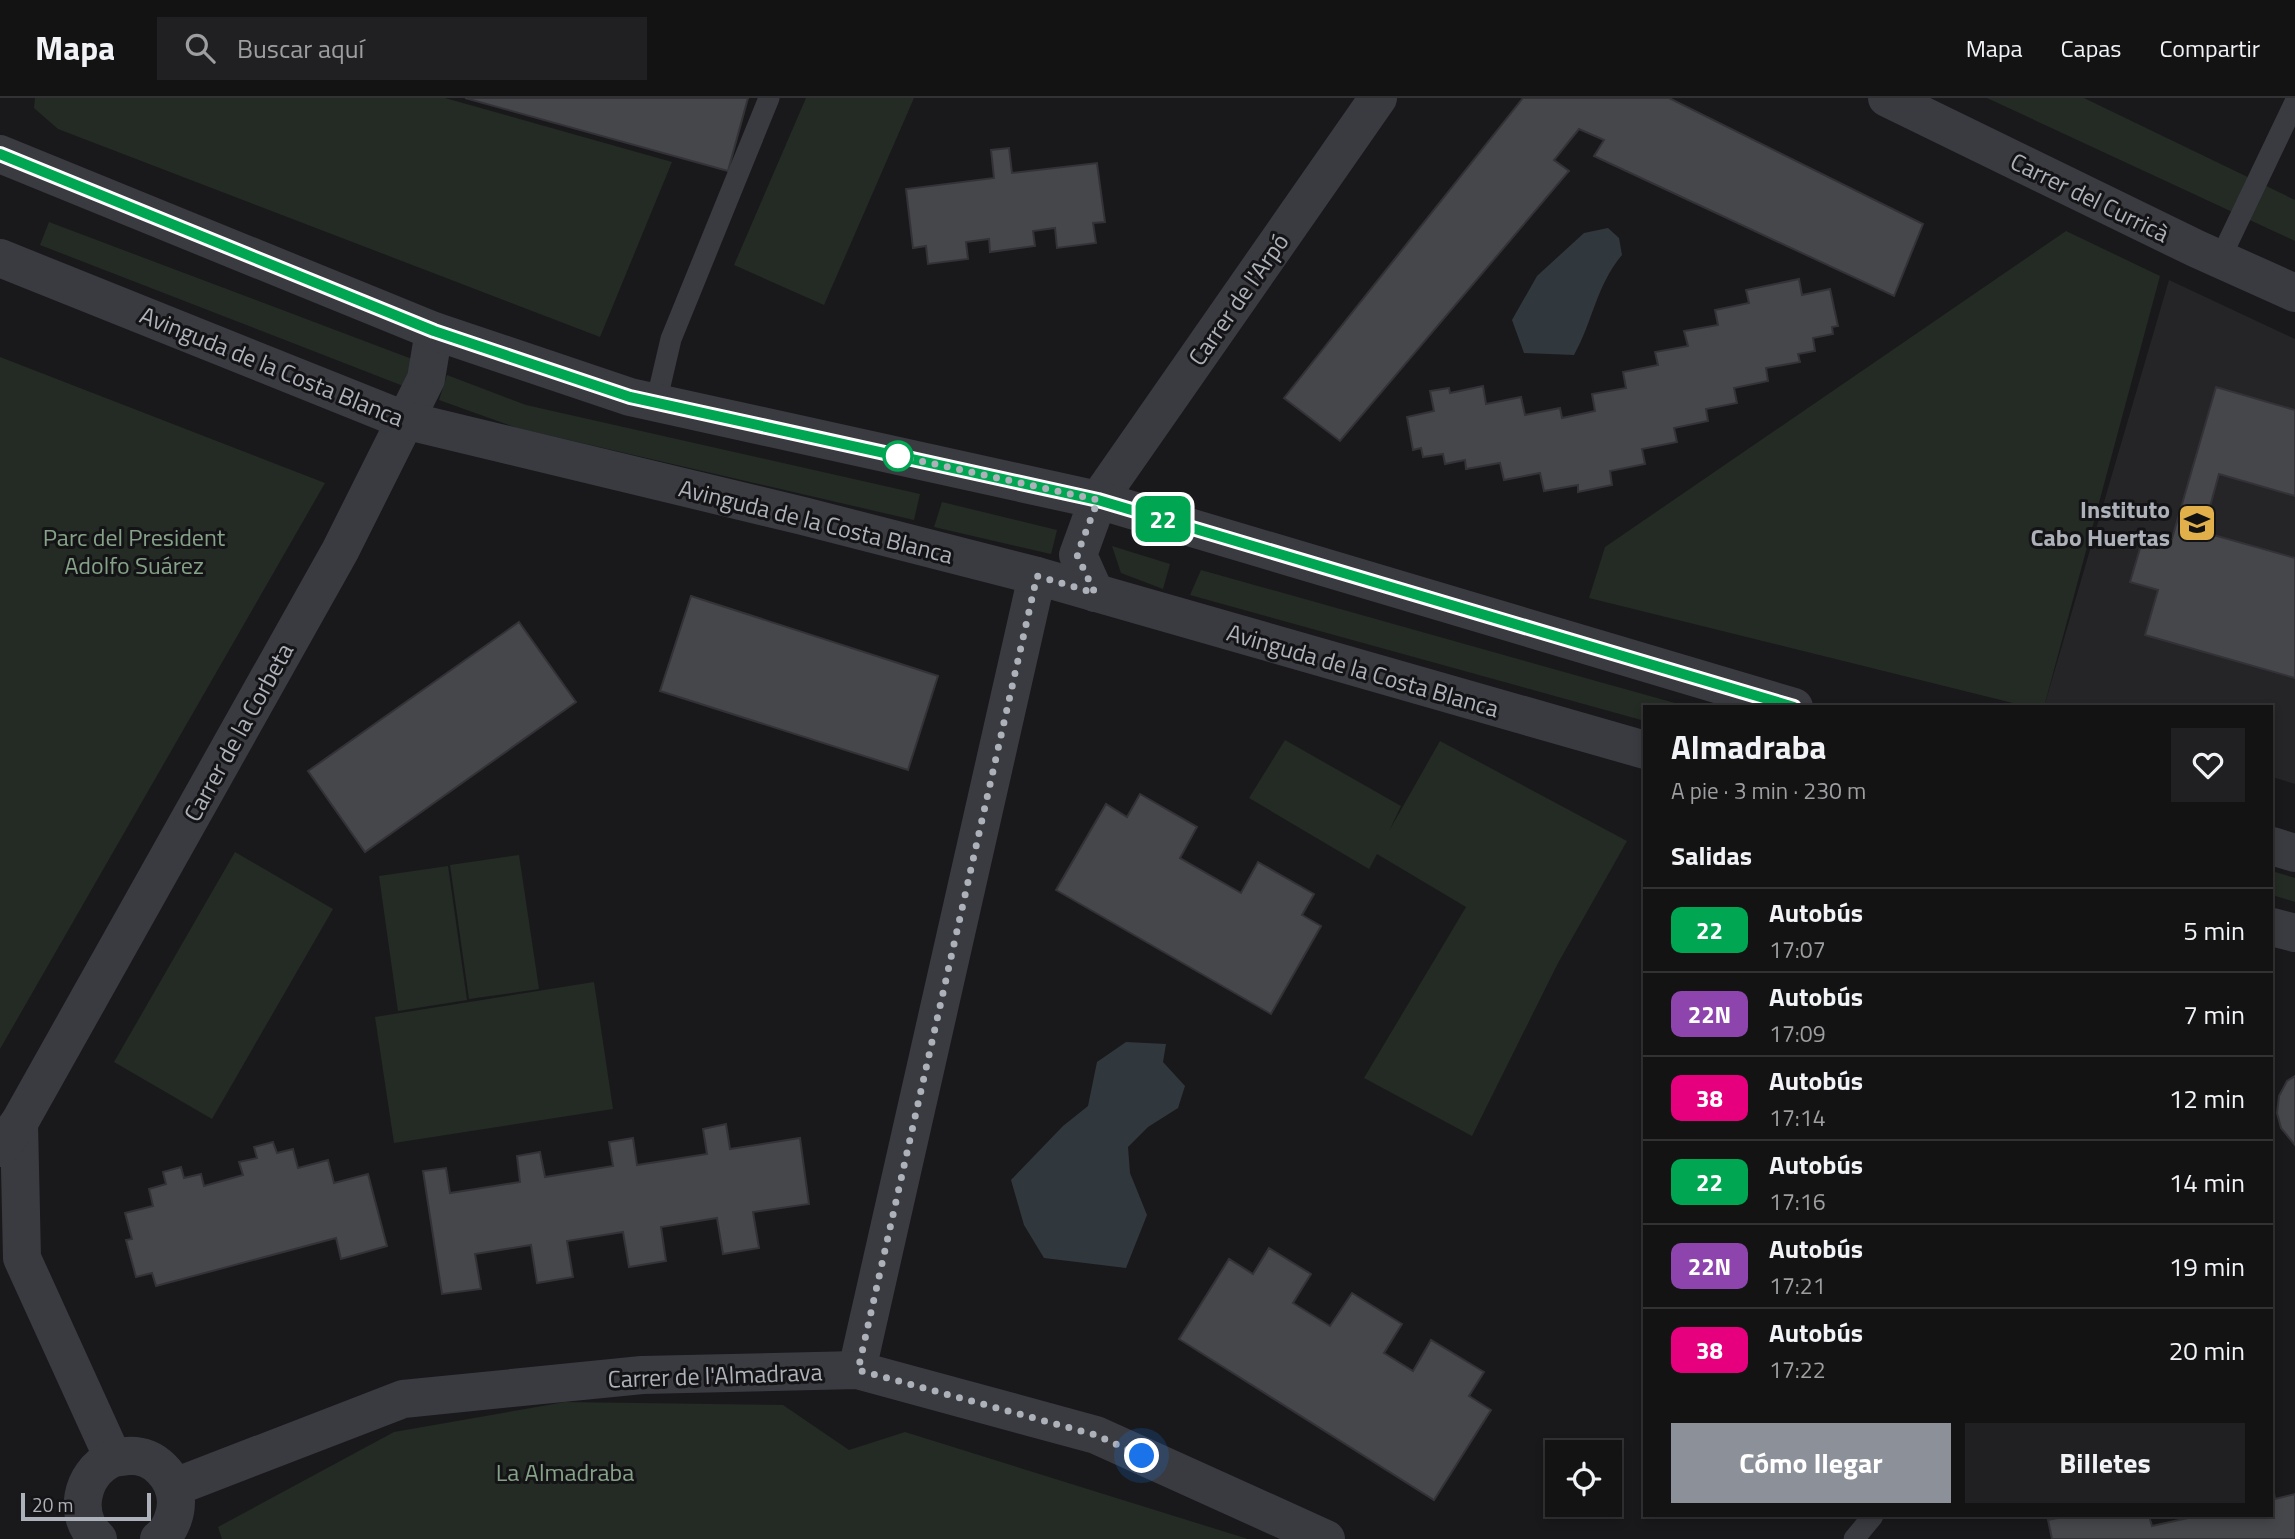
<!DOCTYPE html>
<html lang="es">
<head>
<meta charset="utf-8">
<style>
  body { margin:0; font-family:"Titillium Web",sans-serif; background:#202022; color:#f1f3f6; height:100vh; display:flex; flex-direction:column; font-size:26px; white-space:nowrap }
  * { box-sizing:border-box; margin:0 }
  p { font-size:23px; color:#9d9ea0 }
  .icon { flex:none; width:38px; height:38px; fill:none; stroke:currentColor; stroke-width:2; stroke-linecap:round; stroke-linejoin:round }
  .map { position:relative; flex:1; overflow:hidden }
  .panel { position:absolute; left:1643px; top:607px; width:630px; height:812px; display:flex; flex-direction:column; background:#131314; border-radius:0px; box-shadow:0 4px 10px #0003,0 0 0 2px #323234 }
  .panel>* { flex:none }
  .badge { padding:0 14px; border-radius:10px; font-size:24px; line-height:46px }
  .tools { position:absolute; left:1545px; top:1342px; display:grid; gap:14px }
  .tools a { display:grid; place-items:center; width:77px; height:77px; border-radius:0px; background:#131314; box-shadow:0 4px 10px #0003,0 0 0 2px #323234; font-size:35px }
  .scale { position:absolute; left:21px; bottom:18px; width:130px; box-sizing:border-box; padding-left:7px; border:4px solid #adb1b9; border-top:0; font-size:19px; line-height:24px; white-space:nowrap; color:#adb1b9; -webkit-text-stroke:5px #141416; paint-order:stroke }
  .you { position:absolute; width:35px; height:35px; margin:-18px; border:5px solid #fff; border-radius:50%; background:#1a73e8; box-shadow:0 0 0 10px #1a73e833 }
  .map>.badge { position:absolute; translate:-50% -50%; box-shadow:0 0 0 4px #fff }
  h2 { padding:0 28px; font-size:26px; line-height:63px }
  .round { display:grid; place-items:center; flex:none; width:74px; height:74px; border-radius:0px; background:#202022 }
  .head { display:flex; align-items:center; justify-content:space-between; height:119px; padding:0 28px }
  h1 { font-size:33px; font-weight:700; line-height:52px }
  .action { display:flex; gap:14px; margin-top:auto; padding:14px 28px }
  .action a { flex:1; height:80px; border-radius:0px; background:#8c9099; color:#fff; font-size:28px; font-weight:700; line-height:80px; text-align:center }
  .action a+a { background:#202022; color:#f1f3f6 }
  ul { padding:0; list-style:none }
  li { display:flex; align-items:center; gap:21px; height:84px; padding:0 28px; border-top:2px solid #323234 }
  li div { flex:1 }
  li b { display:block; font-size:26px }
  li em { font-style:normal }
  li .badge { min-width:77px; font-weight:700; text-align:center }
  header { display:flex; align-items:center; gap:42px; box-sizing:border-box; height:98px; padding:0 35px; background:#131314; border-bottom:2px solid #323234 }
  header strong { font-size:33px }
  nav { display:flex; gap:38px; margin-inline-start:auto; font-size:24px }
  .search { width:490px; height:63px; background:#202022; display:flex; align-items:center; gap:18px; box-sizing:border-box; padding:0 24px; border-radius:0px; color:#9d9ea0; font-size:26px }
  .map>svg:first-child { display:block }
  .built { fill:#252528 }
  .green { fill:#232b24 }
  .water { fill:#30383e }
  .building { fill:#46474b; stroke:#333337; stroke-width:2 }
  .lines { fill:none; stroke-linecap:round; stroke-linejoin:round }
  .service { stroke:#3a3b40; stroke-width:21 }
  .minor { stroke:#3a3b40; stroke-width:38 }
  .tertiary { stroke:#3a3b40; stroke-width:38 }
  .line-casing { stroke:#fff; stroke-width:16 }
  .line { stroke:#00a651; stroke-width:10 }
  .walk { stroke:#adb1b9; stroke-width:7; stroke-dasharray:0 12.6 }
  .stop-dot { fill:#fff; stroke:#00a651; stroke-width:3.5 }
  .labels { text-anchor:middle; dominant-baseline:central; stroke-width:6; stroke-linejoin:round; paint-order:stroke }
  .street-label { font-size:24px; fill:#adb1b9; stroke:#141416 }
  .poi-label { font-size:24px; font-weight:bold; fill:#adb1b9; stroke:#141416; text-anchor:end }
  .park-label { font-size:24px; fill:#86a288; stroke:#141416 }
</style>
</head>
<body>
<header>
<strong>Mapa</strong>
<div class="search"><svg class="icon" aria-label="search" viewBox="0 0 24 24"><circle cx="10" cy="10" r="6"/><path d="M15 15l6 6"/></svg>Buscar aquí</div>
<nav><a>Mapa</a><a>Capas</a><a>Compartir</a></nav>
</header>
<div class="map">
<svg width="2295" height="1441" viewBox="0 0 2295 1441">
  <rect width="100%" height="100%" fill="#19191b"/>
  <!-- built -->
  <path class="built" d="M2169,182L2295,241V686L2272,679V609H2044Z"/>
  <!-- green -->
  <g class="green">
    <path d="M35,0H445L672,64L600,239L58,31L34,10Z"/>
    <path d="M806,0H914L824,207L734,167Z"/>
    <path d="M1987,0H2084L2295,102V143Z"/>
    <path d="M49,124L412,261L411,291L40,147Z"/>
    <path d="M2066,133L2160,178L2044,609H2029L1589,500L1605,449Z"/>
    <path d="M0,259L325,385L0,951Z"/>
    <path d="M447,277L526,307L920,396L914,422L517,330L439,302Z"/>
    <path d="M942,404L1057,432L1051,456L934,429Z"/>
    <path d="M1112,448L1170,466L1163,491L1121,475Z"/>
    <path d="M1201,472L1689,609H1645V623L1190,497Z"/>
    <path d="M1285,642L1401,708L1389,733L1440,643L1627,743L1558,865L1472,1038L1364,980L1466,809L1377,756L1369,771L1249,700Z"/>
    <path d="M235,754L333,811L212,1021L114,964Z"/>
    <path d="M519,757L539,891L469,901L450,767Z"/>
    <path d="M448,768L467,902L398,913L379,778Z"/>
    <path d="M2272,773L2295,780V804L2272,797Z"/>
    <path d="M594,884L613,1011L394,1045L375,919Z"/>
    <path d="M565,1304L783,1307L849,1352L905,1334L1248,1441H222L218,1429L394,1334Z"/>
  </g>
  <!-- water -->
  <g class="water">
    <path d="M1608,130L1619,140L1622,157C1596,188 1593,223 1574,257L1524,255L1512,222L1537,178L1584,135Z"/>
    <path d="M1126,944L1166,946L1163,964L1185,988L1178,1010L1148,1029L1128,1049L1130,1075L1147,1117L1126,1170L1044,1160L1024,1127L1011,1082L1063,1028L1088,1008L1097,964Z"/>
  </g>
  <!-- building -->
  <g class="building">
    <path d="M465,0H748L728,73Z"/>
    <path d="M1523,0H1669L1923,126L1894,198L1594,58L1604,42L1579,31L1554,62L1569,73L1340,343L1284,300Z"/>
    <path d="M1009,50L1012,75L1097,65L1105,124L1093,125L1096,145L1057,150L1055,130L1033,133L1035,148L990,154L989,141L966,144L968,161L928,166L926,148L913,150L906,91L994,80L991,52Z"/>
    <path d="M1799,181L1802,197L1830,191L1838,228L1832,229L1833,236L1813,240L1815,253L1798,256L1800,264L1766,270L1768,283L1734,290L1737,305L1706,311L1708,323L1674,330L1677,344L1642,351L1645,366L1610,373L1612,387L1578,394V387L1544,393L1540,375L1504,382L1500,365L1466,371L1465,362L1445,366L1443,356L1423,359L1421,350L1413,352L1407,319L1434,313L1430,293L1449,290L1450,295L1483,288L1486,306L1521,299L1525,317L1560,310L1562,320L1595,313L1592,296L1626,290L1623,274L1658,267L1655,254L1688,248L1684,233L1718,227L1715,212L1749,205L1746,192Z"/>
    <path d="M2216,289L2295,312V398L2219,376L2203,434L2295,460V580L2145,537L2158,492L2130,484L2144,437L2171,444Z"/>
    <path d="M691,498L938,578L908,672L660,593Z"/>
    <path d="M519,524L576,604L365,754L308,673Z"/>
    <path d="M1140,696L1197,729L1180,760L1241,795L1258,764L1314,796L1302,817L1321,828L1271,916L1056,792L1106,706L1127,719Z"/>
    <path d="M2295,978V1047L2281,1030L2277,1015L2279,998L2287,983Z"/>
    <path d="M726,1026L730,1051L800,1040L809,1106L753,1114L759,1150L723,1156L717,1120L661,1129L666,1163L629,1169L623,1134L567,1143L573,1179L537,1185L531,1147L475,1156L481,1191L442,1196L423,1073L446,1070L450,1095L520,1084L517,1058L540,1054L545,1079L613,1068L609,1044L633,1040L637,1067L707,1056L703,1031Z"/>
    <path d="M273,1044L277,1055L293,1051L298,1070L328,1062L334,1085L368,1076L387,1148L341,1161L336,1140L156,1188L152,1175L136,1179L126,1142L132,1141L125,1115L153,1108L149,1091L166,1086L163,1074L181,1069L184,1080L201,1076L204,1088L243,1077L239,1064L257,1060L254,1049Z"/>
    <path d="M1269,1150L1311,1176L1293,1205L1330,1228L1352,1195L1402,1226L1384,1255L1413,1273L1431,1242L1484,1274L1469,1298L1491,1312L1434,1402L1179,1241L1229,1161L1253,1176Z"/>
    <path d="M2272,1383L2275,1401L2295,1396V1441H2052L2048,1422L2067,1418H2149L2152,1428L2197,1418H2272Z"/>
  </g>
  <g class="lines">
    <!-- service -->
    <g class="service">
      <path d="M2220,161L2295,4"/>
      <path d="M656,305L671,241L769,0"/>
      <path d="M1854,1441L1873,1418"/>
    </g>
    <!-- minor -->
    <g class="minor">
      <path d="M1887,0L2197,151L2295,195"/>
      <path d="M1095,495L1078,457L1098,402L1378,0"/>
      <path d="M19,1025L22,1160L113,1360"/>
      <path d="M0,1050L19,1025L340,453L426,281L434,233"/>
      <path d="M857,1272L1037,478"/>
      <path d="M175,1389L403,1301L642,1277L857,1272L1096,1337L1326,1441"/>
      <path d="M98,1441C72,1418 81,1376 111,1361C116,1359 122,1359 127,1358C154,1356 175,1378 176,1404C176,1417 170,1433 159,1441"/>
    </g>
    <!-- tertiary -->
    <g class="tertiary">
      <path d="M0,56L434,233L630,299L1098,402L1794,609"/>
      <path d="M0,160L404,322L803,418L1037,478L1645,652"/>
      <path d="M2272,748L2295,755"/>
      <path d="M2272,829L2295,835"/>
    </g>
  </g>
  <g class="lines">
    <defs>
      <path id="line" d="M0,56L434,233L630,299L1098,402L1794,609"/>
    </defs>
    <!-- line casing -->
    <use href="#line" class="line-casing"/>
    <!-- line -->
    <use href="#line" class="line"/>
    <!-- walk -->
    <path class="walk" d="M898,358L1098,402L1077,457L1095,495L1037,478L858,1272L1096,1337L1142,1358"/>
  </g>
  <!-- icons -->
  <defs>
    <symbol id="school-square" viewBox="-11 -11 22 22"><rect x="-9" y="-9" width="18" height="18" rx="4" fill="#e1b04b" stroke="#141416"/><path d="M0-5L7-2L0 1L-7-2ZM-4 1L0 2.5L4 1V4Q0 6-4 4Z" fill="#111"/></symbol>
  </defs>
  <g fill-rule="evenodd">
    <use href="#school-square" x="2175" y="403" width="44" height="44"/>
  </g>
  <!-- markers -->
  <circle class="stop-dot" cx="898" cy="358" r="14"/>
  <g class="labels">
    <!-- street labels -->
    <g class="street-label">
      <text transform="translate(2090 99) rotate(26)">Carrer del Curricà</text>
      <text transform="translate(1238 201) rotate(-55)">Carrer de l'Arpó</text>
      <text transform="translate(272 268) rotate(22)">Avinguda de la Costa Blanca</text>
      <text transform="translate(816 423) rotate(14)">Avinguda de la Costa Blanca</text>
      <text transform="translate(1363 572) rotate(16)">Avinguda de la Costa Blanca</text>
      <text transform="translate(238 634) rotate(-61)">Carrer de la Corbeta</text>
      <text transform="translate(715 1277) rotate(-2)">Carrer de l'Almadrava</text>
    </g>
    <!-- poi labels -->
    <g class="poi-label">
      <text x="2170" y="411">Instituto<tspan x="2170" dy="28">Cabo Huertas</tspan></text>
    </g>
    <!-- park labels -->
    <g class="park-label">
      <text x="134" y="439">Parc del President<tspan x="134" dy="28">Adolfo Suárez</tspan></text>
      <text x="565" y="1374">La Almadraba</text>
    </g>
  </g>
</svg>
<div class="tools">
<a><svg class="icon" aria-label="locate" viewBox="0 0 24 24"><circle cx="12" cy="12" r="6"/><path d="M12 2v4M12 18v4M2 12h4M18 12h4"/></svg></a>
</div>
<div class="scale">20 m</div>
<div class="you" style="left:1142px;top:1358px"></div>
<b class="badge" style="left:1163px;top:421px;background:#00a651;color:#fff">22</b>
<section class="panel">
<div class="head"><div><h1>Almadraba</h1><p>A pie · 3 min · 230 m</p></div><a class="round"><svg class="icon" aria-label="heart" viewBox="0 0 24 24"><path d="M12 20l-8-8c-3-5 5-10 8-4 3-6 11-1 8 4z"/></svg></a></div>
<h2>Salidas</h2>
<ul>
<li><span class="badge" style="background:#00a651;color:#fff">22</span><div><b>Autobús</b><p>17:07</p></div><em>5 min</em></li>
<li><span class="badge" style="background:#8e44ad;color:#fff">22N</span><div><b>Autobús</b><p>17:09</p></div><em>7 min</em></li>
<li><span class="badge" style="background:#e6007e;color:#fff">38</span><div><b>Autobús</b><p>17:14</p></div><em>12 min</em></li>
<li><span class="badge" style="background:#00a651;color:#fff">22</span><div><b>Autobús</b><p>17:16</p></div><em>14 min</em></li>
<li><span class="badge" style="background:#8e44ad;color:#fff">22N</span><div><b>Autobús</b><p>17:21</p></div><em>19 min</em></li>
<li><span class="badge" style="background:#e6007e;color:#fff">38</span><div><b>Autobús</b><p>17:22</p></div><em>20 min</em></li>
</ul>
<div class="action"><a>Cómo llegar</a><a>Billetes</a></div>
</section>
</div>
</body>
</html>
